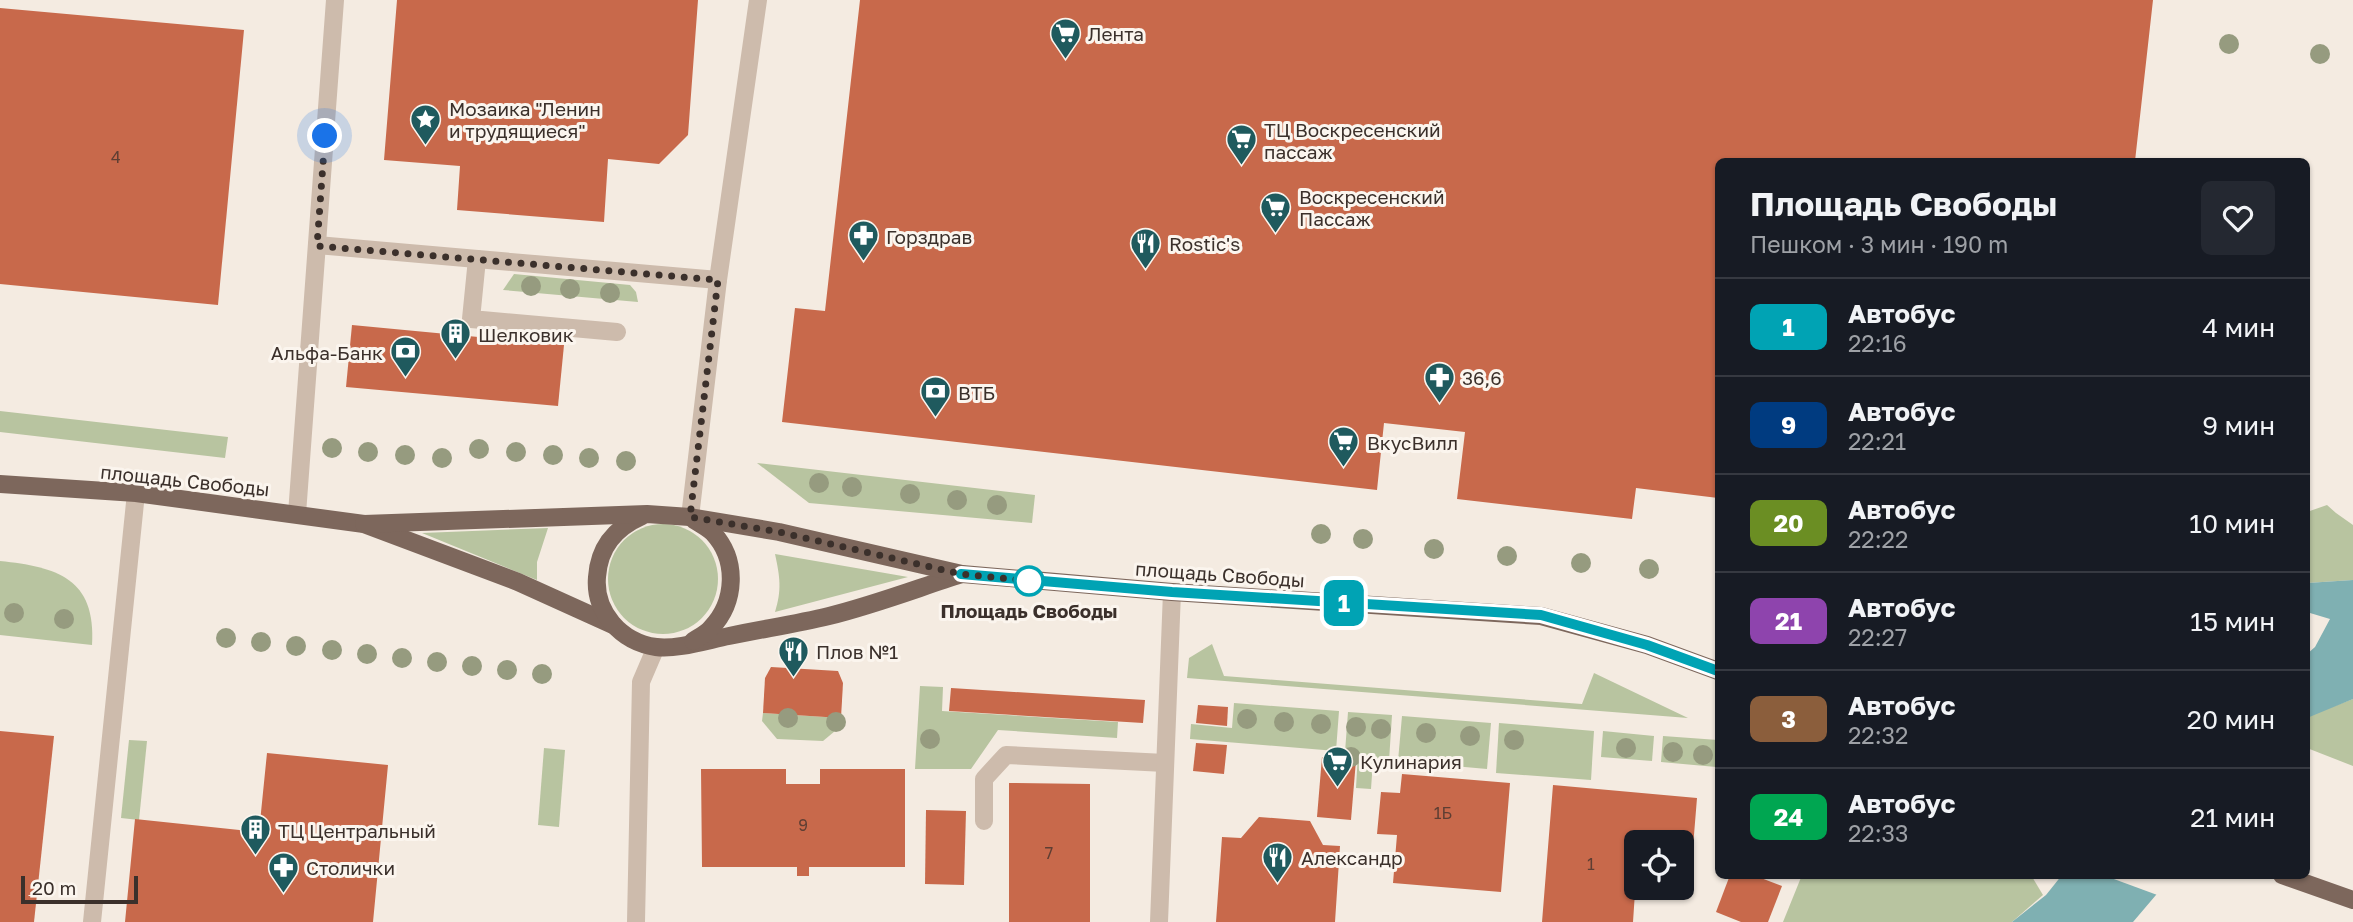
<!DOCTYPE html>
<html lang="ru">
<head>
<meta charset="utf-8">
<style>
  body { margin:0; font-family:"Golos Text",sans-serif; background:#242831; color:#f1f3f6; height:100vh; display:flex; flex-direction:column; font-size:26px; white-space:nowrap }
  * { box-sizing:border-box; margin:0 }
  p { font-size:23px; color:#9ea1a6 }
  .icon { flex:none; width:38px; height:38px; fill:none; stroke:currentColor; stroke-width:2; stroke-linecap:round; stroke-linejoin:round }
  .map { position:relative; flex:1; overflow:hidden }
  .drawer { position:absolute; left:1715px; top:158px; width:595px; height:721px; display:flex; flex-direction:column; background:#171b24; border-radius:10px; box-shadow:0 2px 5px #0004 }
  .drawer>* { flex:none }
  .badge { padding:0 14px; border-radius:10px; font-size:24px; line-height:46px }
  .controls { position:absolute; left:1624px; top:830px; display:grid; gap:14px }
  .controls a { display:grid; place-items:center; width:70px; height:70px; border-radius:10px; background:#171b24; box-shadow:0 2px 5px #0004; font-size:35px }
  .scale { position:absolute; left:21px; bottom:18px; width:117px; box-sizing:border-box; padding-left:7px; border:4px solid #3b302b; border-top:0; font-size:19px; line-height:24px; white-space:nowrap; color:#3b302b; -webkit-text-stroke:5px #fbf5ee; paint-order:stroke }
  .you { position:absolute; width:35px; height:35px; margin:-18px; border:5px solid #fff; border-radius:50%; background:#1a73e8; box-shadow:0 0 0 10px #1a73e833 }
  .map>.badge { position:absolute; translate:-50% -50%; box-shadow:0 0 0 4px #fff }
  .round { display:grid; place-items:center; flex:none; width:74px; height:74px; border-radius:10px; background:#242831 }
  .head { display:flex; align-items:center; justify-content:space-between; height:119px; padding:0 35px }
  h1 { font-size:33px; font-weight:700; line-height:52px }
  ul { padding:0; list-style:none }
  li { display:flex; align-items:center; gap:21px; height:98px; padding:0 35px; border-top:2px solid #363941 }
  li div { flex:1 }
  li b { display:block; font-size:26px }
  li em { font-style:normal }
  li .badge { min-width:77px; font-weight:700; text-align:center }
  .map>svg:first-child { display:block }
  .green { fill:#b8c4a0 }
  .water { fill:#7fb0b2 }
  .pier { fill:#f4ebe1 }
  .building { fill:#c8694b; fill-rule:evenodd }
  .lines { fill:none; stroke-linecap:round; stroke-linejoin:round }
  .minor { stroke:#cdbbac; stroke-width:18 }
  .major { stroke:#7d675c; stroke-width:18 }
  .tree { fill:#969b7f }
  .line-casing { stroke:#fff; stroke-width:16 }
  .line { stroke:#00a3b4; stroke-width:10 }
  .walk { stroke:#3b302b; stroke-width:7; stroke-dasharray:0 12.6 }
  .stop-dot { fill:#fff; stroke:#00a3b4; stroke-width:3.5 }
  .labels { text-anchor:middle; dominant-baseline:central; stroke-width:6; stroke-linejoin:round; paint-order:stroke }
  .number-label { font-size:16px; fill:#5e3e33 }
  .poi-label { font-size:19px; fill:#3b302b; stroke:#fbf5ee; text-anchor:start }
  .street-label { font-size:19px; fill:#3b302b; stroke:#fbf5ee }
  .stop-label { font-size:19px; font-weight:bold; fill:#3b302b; stroke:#fbf5ee }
</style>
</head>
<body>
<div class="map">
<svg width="2353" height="922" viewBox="0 0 2353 922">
  <rect width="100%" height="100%" fill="#f4ebe1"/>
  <!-- green -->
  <g class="green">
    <path d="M514,274L630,285L636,292L638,302L503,290Z"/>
    <path d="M0,411L228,437L225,458L0,432Z"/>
    <path d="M757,463L1035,495L1032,523L809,503Z"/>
    <path d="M2327,505L2336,513L2353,525V580L2307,583V512Z"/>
    <circle cx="663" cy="579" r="55"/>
    <path d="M548,528L537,562V580L422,533Z"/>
    <path d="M775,554L908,577L775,612C782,590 780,577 775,554Z"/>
    <path d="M0,561C57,567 96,578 92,645L0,635Z"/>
    <path d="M1212,644L1224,676L1582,704L1594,673L1688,718L1187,678L1189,658Z"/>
    <path d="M920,686L943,687L942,711L1118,722L1117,738L998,730L971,769H915Z"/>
    <path d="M2353,699V766L2307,748L2308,716Z"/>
    <path d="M1234,703L1339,711L1336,751L1190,739L1191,724L1232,728Z"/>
    <path d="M1348,712L1392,715L1389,761L1373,760L1371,789L1356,788L1358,753L1345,752Z"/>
    <path d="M763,713L841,718V726L823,741L777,739L762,721Z"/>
    <path d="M1402,716L1491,723L1487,769L1398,761Z"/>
    <path d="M1499,723L1594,731L1591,780L1496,773Z"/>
    <path d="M1603,731L1654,736L1652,761L1601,757Z"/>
    <path d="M1663,736L1718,740V759L1716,767L1661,762Z"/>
    <path d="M129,740L147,741L139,820L121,818Z"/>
    <path d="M544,748L565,750L559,827L538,825Z"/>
    <path d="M1802,875H2031L2043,895L2012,922H1783Z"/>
  </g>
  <!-- water -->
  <g class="water">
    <path d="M2353,580V699L2307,718V654L2315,647L2330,619L2310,613L2307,614V583Z"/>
    <path d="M2062,875H2173L2133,922H2012L2046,895Z"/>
  </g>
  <!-- pier -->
  <path class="pier" d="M2103,875H2176L2160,896Z"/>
  <!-- building -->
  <g class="building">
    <path d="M397,0H698L688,135L659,164L608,159L604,222L457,210L460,166L384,160Z"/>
    <path d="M860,0H2153L2135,161H1718V498L1636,488L1632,519L1457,499L1465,432L1384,423L1377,490L782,422L795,308L825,311Z"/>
    <path d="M0,8L244,30L218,305L0,284Z"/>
    <path d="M352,325L564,345L558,406L346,387Z"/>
    <path d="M771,667L838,671L843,683L841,718L763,713L765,678Z"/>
    <path d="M951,688L1145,700L1143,723L949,711Z"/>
    <path d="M1198,705L1228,707L1227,726L1196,723Z"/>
    <path d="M0,731L54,736L34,922H0Z"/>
    <path d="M1196,743L1227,745L1224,774L1193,771Z"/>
    <path d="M267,753L388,765L373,922H125L135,819L259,832Z"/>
    <path d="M1322,757L1356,760L1351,820L1317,817Z"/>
    <path d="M701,769H786V784H820V769H905V867H809V876H797V867H702Z"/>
    <path d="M1402,774L1510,783L1501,892L1393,883L1397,835L1377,834L1381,792L1400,793Z"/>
    <path d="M1009,783L1090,784V922H1009Z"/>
    <path d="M1553,785L1697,798L1689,896L1635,892L1633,922H1542ZM1636,842H1682V887H1636Z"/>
    <path d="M926,810L966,811L964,885L925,884Z"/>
    <path d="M1259,817L1310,821L1323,845L1340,846L1335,922H1216L1222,837L1241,838Z"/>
    <path d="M1730,875H1753L1782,886L1768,922H1741L1716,912Z"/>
  </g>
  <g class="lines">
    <!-- minor -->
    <g class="minor">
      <path d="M317,245L718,280"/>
      <path d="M477,259L471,319L617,332"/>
      <path d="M297,514L335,0"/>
      <path d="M690,517L718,280L758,0"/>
      <path d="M984,821V779L1006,755L1165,763"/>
      <path d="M92,922L136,493"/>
      <path d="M636,922L641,682L656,647"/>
      <path d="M1159,922L1172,592"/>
    </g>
    <!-- major -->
    <g class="major">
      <path d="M0,484L136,493L364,524L518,582L613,625"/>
      <path d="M642,516C615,528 599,547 597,577C594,612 621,642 656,647C676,650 708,640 729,636C762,629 796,624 829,616C874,605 918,588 962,574"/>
      <path d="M364,524L647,514L690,517L779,532L962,574L1172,592L1541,616L1647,645L1718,671"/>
      <path d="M693,641C699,637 706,634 711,628C736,602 738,560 713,533C708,528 700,524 694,520"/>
      <path d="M2282,875L2353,900"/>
    </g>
  </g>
  <!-- trees -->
  <g class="tree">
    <circle cx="2229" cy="44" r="10"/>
    <circle cx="2320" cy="54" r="10"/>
    <circle cx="531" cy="286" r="10"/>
    <circle cx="570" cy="289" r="10"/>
    <circle cx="610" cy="293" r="10"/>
    <circle cx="332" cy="448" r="10"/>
    <circle cx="479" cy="449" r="10"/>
    <circle cx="368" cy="452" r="10"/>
    <circle cx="516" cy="452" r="10"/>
    <circle cx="405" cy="455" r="10"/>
    <circle cx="553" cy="455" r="10"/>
    <circle cx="442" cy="458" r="10"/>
    <circle cx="589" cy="458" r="10"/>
    <circle cx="626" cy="461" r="10"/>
    <circle cx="819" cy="483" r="10"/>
    <circle cx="852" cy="487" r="10"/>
    <circle cx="910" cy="494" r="10"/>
    <circle cx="957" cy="500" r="10"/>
    <circle cx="997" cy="505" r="10"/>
    <circle cx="1321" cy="534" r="10"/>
    <circle cx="1363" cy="539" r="10"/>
    <circle cx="1434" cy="549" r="10"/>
    <circle cx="1507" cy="556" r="10"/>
    <circle cx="1581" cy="563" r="10"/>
    <circle cx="1649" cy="569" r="10"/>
    <circle cx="14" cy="613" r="10"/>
    <circle cx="64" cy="619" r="10"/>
    <circle cx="226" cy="638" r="10"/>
    <circle cx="261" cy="642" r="10"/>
    <circle cx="296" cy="646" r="10"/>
    <circle cx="332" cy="650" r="10"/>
    <circle cx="367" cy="654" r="10"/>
    <circle cx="402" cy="658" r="10"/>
    <circle cx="437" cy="662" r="10"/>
    <circle cx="472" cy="666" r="10"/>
    <circle cx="507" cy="670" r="10"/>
    <circle cx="542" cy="674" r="10"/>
    <circle cx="788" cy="718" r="10"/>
    <circle cx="1247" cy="719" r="10"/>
    <circle cx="836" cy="722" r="10"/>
    <circle cx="1284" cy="722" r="10"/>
    <circle cx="1321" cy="724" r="10"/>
    <circle cx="1356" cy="727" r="10"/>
    <circle cx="1381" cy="729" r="10"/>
    <circle cx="1426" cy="733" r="10"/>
    <circle cx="1470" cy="736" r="10"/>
    <circle cx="930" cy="739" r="10"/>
    <circle cx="1514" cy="740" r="10"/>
    <circle cx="1626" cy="748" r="10"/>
    <circle cx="1673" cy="752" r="10"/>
    <circle cx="1703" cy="755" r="10"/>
    <circle cx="1351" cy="757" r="10"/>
  </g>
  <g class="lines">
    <defs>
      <path id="line" d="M961,574L1172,592L1541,615L1647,645L1718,671"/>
    </defs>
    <!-- line casing -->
    <use href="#line" class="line-casing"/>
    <!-- line -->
    <use href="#line" class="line"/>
    <!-- walk -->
    <path class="walk" d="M325,136L317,246L718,280L690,517L779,532L961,574L1032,581H1029"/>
  </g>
  <!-- icons -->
  <defs>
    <symbol id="supermarket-pin" viewBox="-11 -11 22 30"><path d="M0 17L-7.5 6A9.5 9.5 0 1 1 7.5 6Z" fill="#1f5a5e" stroke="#fbf5ee"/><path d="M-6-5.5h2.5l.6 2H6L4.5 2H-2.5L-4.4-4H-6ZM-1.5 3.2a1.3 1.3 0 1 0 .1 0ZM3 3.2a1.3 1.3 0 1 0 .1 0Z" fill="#fff"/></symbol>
    <symbol id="sight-pin" viewBox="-11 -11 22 30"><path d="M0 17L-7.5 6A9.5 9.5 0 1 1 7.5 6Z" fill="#1f5a5e" stroke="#fbf5ee"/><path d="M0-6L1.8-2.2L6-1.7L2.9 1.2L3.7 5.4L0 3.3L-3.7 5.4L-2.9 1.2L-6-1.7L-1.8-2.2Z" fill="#fff"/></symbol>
    <symbol id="pharmacy-pin" viewBox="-11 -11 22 30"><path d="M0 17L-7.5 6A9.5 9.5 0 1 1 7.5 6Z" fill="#1f5a5e" stroke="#fbf5ee"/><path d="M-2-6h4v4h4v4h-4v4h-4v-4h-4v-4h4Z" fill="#fff"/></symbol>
    <symbol id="restaurant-pin" viewBox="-11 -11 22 30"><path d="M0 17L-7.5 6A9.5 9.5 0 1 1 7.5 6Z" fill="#1f5a5e" stroke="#fbf5ee"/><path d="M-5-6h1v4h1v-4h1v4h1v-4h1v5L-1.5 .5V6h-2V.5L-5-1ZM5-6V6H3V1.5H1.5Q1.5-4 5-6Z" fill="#fff"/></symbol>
    <symbol id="building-pin" viewBox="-11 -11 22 30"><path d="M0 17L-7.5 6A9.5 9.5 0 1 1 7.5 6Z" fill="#1f5a5e" stroke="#fbf5ee"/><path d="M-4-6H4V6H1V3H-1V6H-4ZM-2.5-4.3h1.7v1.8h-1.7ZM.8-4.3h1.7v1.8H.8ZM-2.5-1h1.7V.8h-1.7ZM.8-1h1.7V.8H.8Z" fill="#fff"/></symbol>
    <symbol id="bank-pin" viewBox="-11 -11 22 30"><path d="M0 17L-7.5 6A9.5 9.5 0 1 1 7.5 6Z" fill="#1f5a5e" stroke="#fbf5ee"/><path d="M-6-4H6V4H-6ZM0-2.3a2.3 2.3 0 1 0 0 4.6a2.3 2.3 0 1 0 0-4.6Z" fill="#fff"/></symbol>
  </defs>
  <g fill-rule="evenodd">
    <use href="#supermarket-pin" x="1048" y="16" width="35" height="47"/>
    <use href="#sight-pin" x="408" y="102" width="35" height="47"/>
    <use href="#supermarket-pin" x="1224" y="122" width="35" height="47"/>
    <use href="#supermarket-pin" x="1258" y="190" width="35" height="47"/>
    <use href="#pharmacy-pin" x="846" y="218" width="35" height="47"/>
    <use href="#restaurant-pin" x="1128" y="226" width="35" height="47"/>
    <use href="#building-pin" x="438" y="316" width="35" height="47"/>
    <use href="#bank-pin" x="388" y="334" width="35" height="47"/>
    <use href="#pharmacy-pin" x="1422" y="360" width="35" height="47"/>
    <use href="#bank-pin" x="918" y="374" width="35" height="47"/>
    <use href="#supermarket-pin" x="1326" y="424" width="35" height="47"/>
    <use href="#restaurant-pin" x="776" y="634" width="35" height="47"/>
    <use href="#supermarket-pin" x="1320" y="744" width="35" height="47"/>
    <use href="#building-pin" x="238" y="812" width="35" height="47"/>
    <use href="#restaurant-pin" x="1260" y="840" width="35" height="47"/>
    <use href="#pharmacy-pin" x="266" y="850" width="35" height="47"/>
  </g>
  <!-- markers -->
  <circle class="stop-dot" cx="1029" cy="581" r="14"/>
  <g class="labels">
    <!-- number labels -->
    <g class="number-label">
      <text x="116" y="157">4</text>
      <text x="1443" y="813">1Б</text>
      <text x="803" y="825">9</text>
      <text x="1049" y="853">7</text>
      <text x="1591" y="864">1</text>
    </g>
    <!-- poi labels -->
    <g class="poi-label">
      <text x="1088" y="33">Лента</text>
      <text x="449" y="108">Мозаика "Ленин<tspan x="449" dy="22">и трудящиеся"</tspan></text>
      <text x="1264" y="129">ТЦ Воскресенский<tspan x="1264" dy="22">пассаж</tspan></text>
      <text x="1299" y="196">Воскресенский<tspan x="1299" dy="22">Пассаж</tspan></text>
      <text x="886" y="236">Горздрав</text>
      <text x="1169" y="243">Rostic's</text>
      <text x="478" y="334">Шелковик</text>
      <text x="383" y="352" text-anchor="end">Альфа-Банк</text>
      <text x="1462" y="377">36,6</text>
      <text x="958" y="392">ВТБ</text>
      <text x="1367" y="442">ВкусВилл</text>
      <text x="816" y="651">Плов №1</text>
      <text x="1360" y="761">Кулинария</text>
      <text x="278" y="830">ТЦ Центральный</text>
      <text x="1301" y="857">Александр</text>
      <text x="306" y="867">Столички</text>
    </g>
    <!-- street labels -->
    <g class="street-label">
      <text transform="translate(185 480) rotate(6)">площадь Свободы</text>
      <text transform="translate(1220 574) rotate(4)">площадь Свободы</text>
    </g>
    <!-- stop labels -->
    <g class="stop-label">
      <text x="1029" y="610">Площадь Свободы</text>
    </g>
  </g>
</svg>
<div class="controls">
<a><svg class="icon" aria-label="locate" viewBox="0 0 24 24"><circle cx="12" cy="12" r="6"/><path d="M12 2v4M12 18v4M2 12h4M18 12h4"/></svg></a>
</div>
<div class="scale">20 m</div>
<div class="you" style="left:325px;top:136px"></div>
<b class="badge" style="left:1344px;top:603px;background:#00a3b4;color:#fff">1</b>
<section class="drawer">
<div class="head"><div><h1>Площадь Свободы</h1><p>Пешком · 3 мин · 190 m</p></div><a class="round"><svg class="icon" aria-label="heart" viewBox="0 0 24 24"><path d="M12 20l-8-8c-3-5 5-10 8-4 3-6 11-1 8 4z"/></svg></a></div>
<ul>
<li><span class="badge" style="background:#00a3b4;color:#fff">1</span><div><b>Автобус</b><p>22:16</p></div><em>4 мин</em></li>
<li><span class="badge" style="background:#003b80;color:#fff">9</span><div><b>Автобус</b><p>22:21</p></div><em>9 мин</em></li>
<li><span class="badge" style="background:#6b8e23;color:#fff">20</span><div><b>Автобус</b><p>22:22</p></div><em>10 мин</em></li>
<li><span class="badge" style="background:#8e44ad;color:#fff">21</span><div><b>Автобус</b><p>22:27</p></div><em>15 мин</em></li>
<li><span class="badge" style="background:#8b5e3c;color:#fff">3</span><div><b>Автобус</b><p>22:32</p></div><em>20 мин</em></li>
<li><span class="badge" style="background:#00a651;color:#fff">24</span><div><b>Автобус</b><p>22:33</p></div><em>21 мин</em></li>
</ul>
</section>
</div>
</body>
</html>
